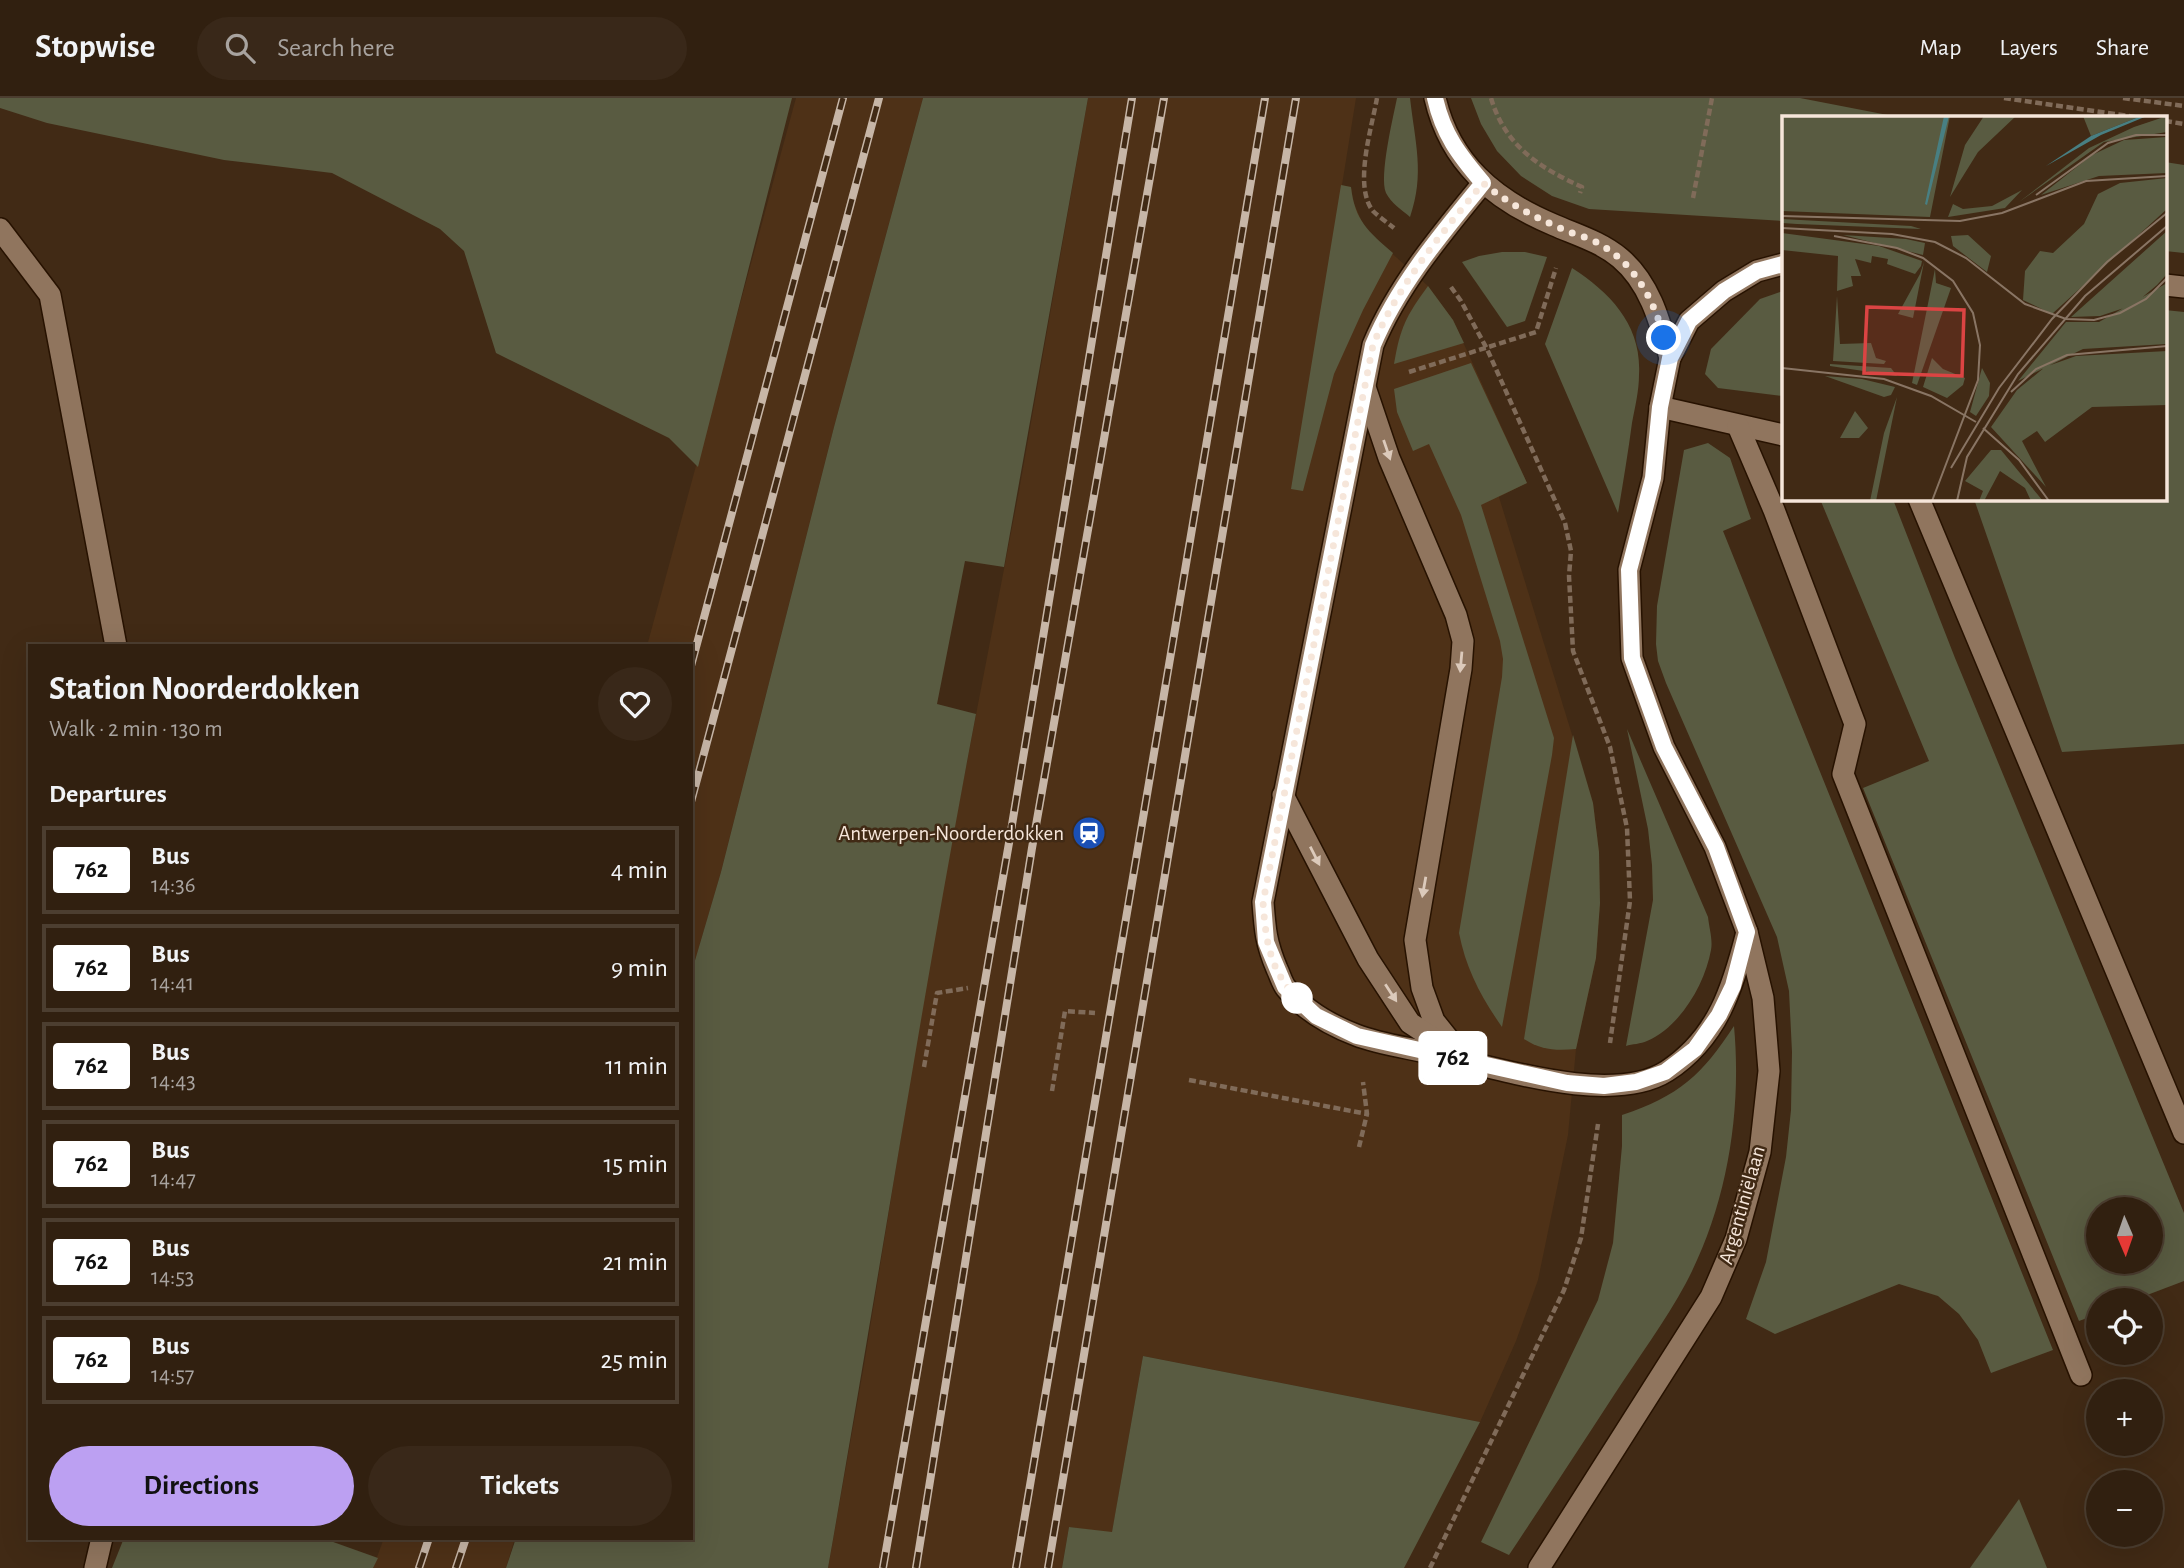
<!DOCTYPE html>
<html lang="en">
<head>
<meta charset="utf-8">
<style>
  body { margin:0; font-family:"Alegreya Sans",sans-serif; background:#392819; color:#f1f3f6; height:100vh; display:flex; flex-direction:column; font-size:26px; white-space:nowrap }
  * { box-sizing:border-box; margin:0 }
  p { font-size:23px; color:#a8a39f }
  .icon { flex:none; width:38px; height:38px; fill:none; stroke:currentColor; stroke-width:2; stroke-linecap:round; stroke-linejoin:round }
  .map { position:relative; flex:1; overflow:hidden }
  .details { position:absolute; left:28px; top:546px; width:665px; height:896px; display:flex; flex-direction:column; background:#312010; border-radius:0px; box-shadow:0 7px 28px #0002,0 0 0 2px #4c3e30 }
  .details>* { flex:none }
  .badge { padding:0 14px; border-radius:5px; font-size:24px; line-height:46px }
  .needle { width:46px; rotate:178deg }
  .buttons { position:absolute; left:2086px; top:1099px; display:grid; gap:14px }
  .buttons a { display:grid; place-items:center; width:77px; height:77px; border-radius:50%; background:#312010; box-shadow:0 7px 28px #0002,0 0 0 2px #4c3e30; font-size:35px }
  .you { position:absolute; width:35px; height:35px; margin:-18px; border:5px solid #fff; border-radius:50%; background:#1a73e8; box-shadow:0 0 0 10px #1a73e833 }
  .map>.badge { position:absolute; translate:-50% -50%; box-shadow:0 0 0 4px #fff }
  h2 { padding:0 21px; font-size:26px; line-height:63px }
  .round { display:grid; place-items:center; flex:none; width:74px; height:74px; border-radius:37px; background:#392819 }
  .summary { display:flex; align-items:center; justify-content:space-between; height:119px; padding:0 21px }
  h1 { font-size:33px; font-weight:600; line-height:52px }
  .primary-button { display:flex; gap:14px; margin-top:auto; padding:14px 21px }
  .primary-button a { flex:1; height:80px; border-radius:42px; background:#bca0f2; color:#111; font-size:28px; font-weight:600; line-height:80px; text-align:center }
  .primary-button a+a { background:#392819; color:#f1f3f6 }
  ul { padding:0; list-style:none }
  li { display:flex; align-items:center; gap:21px; height:88px; margin:0 14px 10px; padding:0 7px; border:4px solid #4c3e30; border-radius:0px }
  li div { flex:1 }
  li b { display:block; font-size:26px }
  li em { font-style:normal }
  li .badge { min-width:77px; font-weight:700; text-align:center }
  header { display:flex; align-items:center; gap:42px; box-sizing:border-box; height:98px; padding:0 35px; background:#312010; border-bottom:2px solid #4c3e30 }
  header strong { font-size:33px }
  nav { display:flex; gap:38px; margin-inline-start:auto; font-size:24px }
  .search { width:490px; height:63px; background:#392819; display:flex; align-items:center; gap:18px; box-sizing:border-box; padding:0 24px; border-radius:38px; color:#a8a39f; font-size:26px }
  .map>svg:first-child { display:block }
  .built { fill:#4e3117 }
  .green { fill:#595b41; fill-rule:evenodd }
  .lines { fill:none; stroke-linecap:round; stroke-linejoin:round }
  .lane-casing { stroke:#271200; stroke-width:24 }
  .street-casing { stroke:#271200; stroke-width:24 }
  .path { stroke:#806b59; stroke-width:4.5; stroke-dasharray:7 3.5; stroke-linecap:butt }
  .lane { stroke:#90755e; stroke-width:21 }
  .street { stroke:#90755e; stroke-width:21 }
  .rail-casing { stroke:#c7b6a7; stroke-width:8 }
  .rail { stroke:#412a15; stroke-width:5; stroke-dasharray:16; stroke-linecap:butt }
  .oneway { fill:#dccabb }
  .line-casing { stroke:#fff; stroke-width:16 }
  .line { stroke:#fff; stroke-width:10 }
  .walk { stroke:#f6e6da; stroke-width:7; stroke-dasharray:0 12.6 }
  .stop-dot { fill:#fff; stroke:#fff; stroke-width:3.5 }
  .labels { text-anchor:middle; dominant-baseline:central; stroke-width:5; stroke-linejoin:round; paint-order:stroke }
  .poi-label { font-size:21px; fill:#f6e6da; stroke:#412a15; text-anchor:end }
  .street-label { font-size:21px; fill:#f6e6da; stroke:#412a15 }
  .inset-road { fill:none; stroke:#897564; stroke-width:2 }
  .view { fill:#db4443; fill-opacity:0.15; stroke:#db4443; stroke-width:3.5 }
  .inset-edge { fill:none; stroke:#f6e6da; stroke-width:3.5 }
</style>
</head>
<body>
<header>
<strong>Stopwise</strong>
<div class="search"><svg class="icon" aria-label="search" viewBox="0 0 24 24"><circle cx="10" cy="10" r="6"/><path d="M15 15l6 6"/></svg>Search here</div>
<nav><a>Map</a><a>Layers</a><a>Share</a></nav>
</header>
<div class="map">
<svg width="2184" height="1470" viewBox="0 0 2184 1470">
  <rect width="100%" height="100%" fill="#412a15"/>
  <!-- built -->
  <g class="built">
    <path d="M796,0H923L834,329L721,774L691,876V548H647Z"/>
    <path d="M1088,0H1356L1342,87L1351,89L1353,103L1365,131L1428,188L1453,222L1527,385L1499,399L1593,705L1599,754L1600,805L1596,860L1576,951L1568,1037L1538,1182L1516,1243L1480,1324L1143,1258L1112,1435L1069,1429L1062,1470H828L864,1267L934,835L1019,393Z"/>
    <path d="M384,1440H515L506,1470H373Z"/>
  </g>
  <!-- green -->
  <g class="green">
    <path d="M0,0H792L698,369L669,340L496,255L464,153L440,131L332,75L224,62L47,25L0,10Z"/>
    <path d="M923,0H1088L1004,469L965,463L937,606L976,616C922,900 878,1185 828,1470H506L516,1440H691V876L721,774L834,329Z"/>
    <path d="M1397,0H1410C1415,44 1425,76 1410,119C1402,112 1391,105 1386,95C1379,78 1393,20 1397,0Z"/>
    <path d="M1471,0H1800L1898,19H1783V123L1589,111L1552,98L1521,78L1497,53L1481,26Z"/>
    <path d="M2165,64L2184,67V155L2165,153Z"/>
    <path d="M1341,87L1351,89C1355,123 1368,133 1393,155L1363,212L1334,276L1303,393L1291,391Z"/>
    <path d="M1502,154H1525L1547,159L1525,223L1507,229L1462,164L1479,158Z"/>
    <path d="M1572,170C1611,195 1642,228 1639,277C1639,293 1635,309 1632,325C1628,355 1623,385 1618,415L1545,246Z"/>
    <path d="M1428,188L1453,222L1464,245L1394,266C1400,230 1406,218 1428,188Z"/>
    <path d="M1783,193V298L1718,290L1705,276L1711,251L1760,201Z"/>
    <path d="M2165,212L2184,214V646L2062,654L1974,401H2165Z"/>
    <path d="M1471,265L1527,385L1481,407L1554,640L1552,657L1502,929C1481,899 1466,871 1459,835L1502,579L1503,561L1500,543L1461,417L1429,346L1413,353L1397,314L1394,291Z"/>
    <path d="M1708,345L1730,360L1751,421L1723,433L2053,1252L1991,1275L1978,1242L1959,1216L1938,1198L1899,1186L1775,1236L1746,1221L1766,1164L1786,1059L1791,1012L1792,954L1789,893L1777,839L1666,585L1658,563L1656,546L1657,508L1684,352Z"/>
    <path d="M1820,401H1891L1894,404L1955,560L2184,1115V1183L2134,1202H2098V1216L2079,1223L1863,690L1929,663ZM2098,1111H2151V1164H2098Z"/>
    <path d="M1627,631L1708,819C1709,829 1713,842 1711,852C1705,886 1680,929 1647,943C1641,946 1632,946 1626,948L1653,802L1652,767L1648,731Z"/>
    <path d="M1573,637L1593,705L1599,754L1600,805L1596,860L1576,951C1556,953 1541,952 1524,941Z"/>
    <path d="M1734,928C1742,1015 1727,1107 1686,1185C1665,1224 1638,1260 1614,1297C1579,1351 1544,1404 1509,1457L1481,1444L1598,1202L1613,1145L1622,1048V1017C1679,998 1702,977 1734,928Z"/>
    <path d="M1143,1258L1480,1324L1404,1470H1062L1069,1429L1112,1434Z"/>
    <path d="M2019,1401L2047,1470H1970Z"/>
    <path d="M124,1440H322L378,1460L373,1470H112Z"/>
  </g>
  <g class="lines">
    <defs>
      <g id="lane">
        <path d="M1483,85C1442,135 1398,187 1373,247L1263,804C1265,832 1266,845 1277,871C1280,877 1282,885 1286,890C1304,912 1330,927 1356,937C1381,947 1412,950 1439,957C1498,970 1612,1008 1667,973C1718,940 1733,889 1747,834"/>
        <path d="M0,131L50,197L116,548"/>
        <path d="M1365,289L1389,360L1456,517L1463,543L1461,571L1415,842L1422,890L1434,923L1466,963"/>
        <path d="M1660,309L1783,337"/>
        <path d="M1738,328L1774,412L1855,626L1843,676L2081,1277"/>
        <path d="M1919,401L2184,1035"/>
        <path d="M1283,697L1368,861L1410,925L1448,950"/>
        <path d="M95,1470L102,1440"/>
      </g>
      <g id="street">
        <path d="M1435,0C1450,65 1494,102 1554,127C1577,137 1601,144 1620,160C1650,185 1660,224 1670,260"/>
        <path d="M2165,187L2184,189"/>
        <path d="M1539,1470L1711,1199L1736,1141L1760,1054L1769,973L1763,900L1747,834L1715,749L1664,649L1632,560L1629,472L1653,380L1660,309L1670,260L1689,223L1724,193L1757,173L1783,166"/>
      </g>
    </defs>
    <!-- lane casing -->
    <use href="#lane" class="lane-casing"/>
    <!-- street casing -->
    <use href="#street" class="street-casing"/>
    <!-- path -->
    <g class="path">
      <path d="M1377,0C1372,29 1353,88 1373,113C1379,119 1388,125 1394,130"/>
      <path d="M1491,0C1505,48 1540,70 1582,89L1580,95"/>
      <path d="M2004,0L2135,19"/>
      <path d="M2123,0L2184,8"/>
      <path d="M2165,23L2184,26"/>
      <path d="M1693,100L1712,0"/>
      <path d="M1451,189L1461,203L1487,251L1565,425L1571,453L1569,478L1573,553L1610,649L1627,730L1630,803L1610,945"/>
      <path d="M1409,274L1536,234L1556,170"/>
      <path d="M924,969L937,895L968,890"/>
      <path d="M1189,982L1367,1016"/>
      <path d="M1052,993L1065,913L1095,915"/>
      <path d="M1359,1049L1367,1016L1363,984"/>
      <path d="M1430,1470L1564,1192L1581,1140L1598,1026"/>
    </g>
    <!-- lane -->
    <use href="#lane" class="lane"/>
    <!-- street -->
    <use href="#street" class="street"/>
    <defs>
      <g id="rail">
        <path d="M691,568L843,0"/>
        <path d="M691,704L879,0"/>
        <path d="M419,1470L429,1440"/>
        <path d="M456,1470L466,1440"/>
        <path d="M883,1470L1009,745L1132,0"/>
        <path d="M916,1470L1032,750L1164,0"/>
        <path d="M1016,1470L1265,0"/>
        <path d="M1048,1470L1296,0"/>
      </g>
    </defs>
    <!-- rail casing -->
    <use href="#rail" class="rail-casing"/>
    <!-- rail -->
    <use href="#rail" class="rail"/>
  </g>
  <!-- one-way arrows -->
  <defs><path id="oneway-solid" d="M-6-.8H1V-3.2L6.5 0L1 3.2V.8H-6Z" transform="scale(1.75)"/></defs>
  <g class="oneway">
    <use href="#oneway-solid" transform="translate(1387 352) rotate(71)"/>
    <use href="#oneway-solid" transform="translate(1461 564) rotate(95)"/>
    <use href="#oneway-solid" transform="translate(1315 758) rotate(63)"/>
    <use href="#oneway-solid" transform="translate(1424 789) rotate(100)"/>
    <use href="#oneway-solid" transform="translate(1391 895) rotate(57)"/>
  </g>
  <g class="lines">
    <defs>
      <path id="line" d="M1435,0C1443,36 1459,57 1483,85C1442,135 1398,187 1373,247L1263,804L1266,844L1285,889L1316,918L1357,938L1567,985L1604,988L1636,984L1665,974L1695,951L1719,917L1733,888L1747,834L1716,749L1664,649L1632,560L1629,472L1653,380L1660,309L1670,260L1689,223L1724,193L1757,173L1783,166"/>
    </defs>
    <!-- line casing -->
    <use href="#line" class="line-casing"/>
    <!-- line -->
    <use href="#line" class="line"/>
    <!-- walk -->
    <path class="walk" d="M1297,900L1301,904C1270,875 1266,845 1263,804L1373,247C1398,187 1442,135 1483,85C1509,106 1536,120 1567,133C1577,137 1589,140 1598,145C1634,165 1654,201 1664,240"/>
  </g>
  <!-- icons -->
  <defs>
    <symbol id="station-disc" viewBox="-11 -11 22 22"><circle r="9.5" fill="#1a4fb4" stroke="#412a15"/><path d="M-3-6H3Q5-6 5-4V2Q5 4 3 4L4.5 6H3L1.5 4h-3L-3 6H-4.5L-3 4Q-5 4-5 2V-4Q-5-6-3-6ZM-3.5-4v3h7v-3ZM-3.5 1v1.5H-2V1ZM2 1v1.5H3.5V1Z" fill="#fff"/></symbol>
  </defs>
  <g fill-rule="evenodd">
    <use href="#station-disc" x="1070" y="716" width="38" height="38"/>
  </g>
  <!-- markers -->
  <circle class="stop-dot" cx="1297" cy="900" r="14"/>
  <g class="labels">
    <!-- poi labels -->
    <g class="poi-label">
      <text x="1064" y="735">Antwerpen-Noorderdokken</text>
    </g>
    <!-- street labels -->
    <g class="street-label">
      <text transform="translate(1742 1107) rotate(-74)">Argentiniëlaan</text>
    </g>
  </g>
  <!-- overview -->
  <g transform="translate(1782 18)">
    <rect width="385" height="385" fill="#412a15"/>
    <path d="M0,0H168L148,101L0,95ZM202,0H234L196,36L168,81L183,29ZM301,0H359L309,20ZM385,0V16L322,26L237,86L307,32L352,11ZM385,21V57L317,60L259,79L310,39L342,24ZM385,62V93L270,198L241,184L243,155L258,135L271,137L302,108L316,78L338,67ZM240,74L223,92L166,101L171,88L181,93L210,90ZM0,103L129,110L139,113L15,108L0,107ZM385,115V158L375,169L351,189L318,200L289,201ZM0,117L97,130L140,145L139,150L133,158L105,148L106,143L90,140L89,147L73,143L79,160H69L71,170L55,175L56,140L0,134ZM61,119L124,123L143,127L141,139ZM186,119L209,140L205,156L171,130L169,120ZM142,146L131,202L116,198L138,158ZM153,153L154,167L169,172L135,269L130,267ZM385,167V228L301,233L236,265L284,206H317ZM55,180L58,228L89,227L94,242L104,245L102,248L51,245ZM385,235V289L310,291L263,326L255,315L240,325L264,371L209,311L235,274L263,251L294,240ZM150,242L161,253L183,262L181,269L165,282L141,271ZM48,248L109,252L115,260L48,250ZM200,252L208,267L207,280L194,300L188,296ZM43,260L80,263L113,271L109,279L102,281ZM115,281L94,385H88L102,317ZM73,295L86,312L77,322H58ZM209,334H219L261,385H249L243,372L218,355L202,385H197L201,375L183,365Z" fill="#595b41"/>
    <path d="M162,0H167L145,89L143,88ZM359,0H365L319,19L264,50L309,20Z" fill="#487f82"/>
    <path class="inset-road" d="M254,79L326,27L354,19H385M0,100L178,105L220,97L304,65L385,60M0,112L110,118L153,126L184,142L243,188L284,203L312,204L338,197L364,183L385,162M52,120L115,132L141,142L171,165L191,197L198,229L196,264L150,385M0,252L102,263L149,280L194,306M229,276L254,253L285,239L385,230M201,312L237,344L267,385M169,352L217,272L270,203L325,146L385,97M175,385L185,341L236,258L303,180L385,110"/>
    <path class="view" d="M85,191L182,194L180,260L82,257Z"/>
    <rect width="385" height="385" class="inset-edge"/>
  </g>
</svg>
<div class="buttons">
<a><svg class="needle" viewBox="-14 -14 28 28"><path d="M0-13l5 13h-10z" fill="#e53935"/><path d="M0 13l5-13h-10z" fill="#a8a39f"/></svg></a>
<a><svg class="icon" aria-label="locate" viewBox="0 0 24 24"><circle cx="12" cy="12" r="6"/><path d="M12 2v4M12 18v4M2 12h4M18 12h4"/></svg></a>
<a>+</a>
<a>−</a>
</div>
<div class="you" style="left:1664px;top:240px"></div>
<b class="badge" style="left:1453px;top:960px;background:#fff;color:#111">762</b>
<section class="details">
<div class="summary"><div><h1>Station Noorderdokken</h1><p>Walk · 2 min · 130 m</p></div><a class="round"><svg class="icon" aria-label="heart" viewBox="0 0 24 24"><path d="M12 20l-8-8c-3-5 5-10 8-4 3-6 11-1 8 4z"/></svg></a></div>
<h2>Departures</h2>
<ul>
<li><span class="badge" style="background:#fff;color:#111">762</span><div><b>Bus</b><p>14:36</p></div><em>4 min</em></li>
<li><span class="badge" style="background:#fff;color:#111">762</span><div><b>Bus</b><p>14:41</p></div><em>9 min</em></li>
<li><span class="badge" style="background:#fff;color:#111">762</span><div><b>Bus</b><p>14:43</p></div><em>11 min</em></li>
<li><span class="badge" style="background:#fff;color:#111">762</span><div><b>Bus</b><p>14:47</p></div><em>15 min</em></li>
<li><span class="badge" style="background:#fff;color:#111">762</span><div><b>Bus</b><p>14:53</p></div><em>21 min</em></li>
<li><span class="badge" style="background:#fff;color:#111">762</span><div><b>Bus</b><p>14:57</p></div><em>25 min</em></li>
</ul>
<div class="primary-button"><a>Directions</a><a>Tickets</a></div>
</section>
</div>
</body>
</html>
